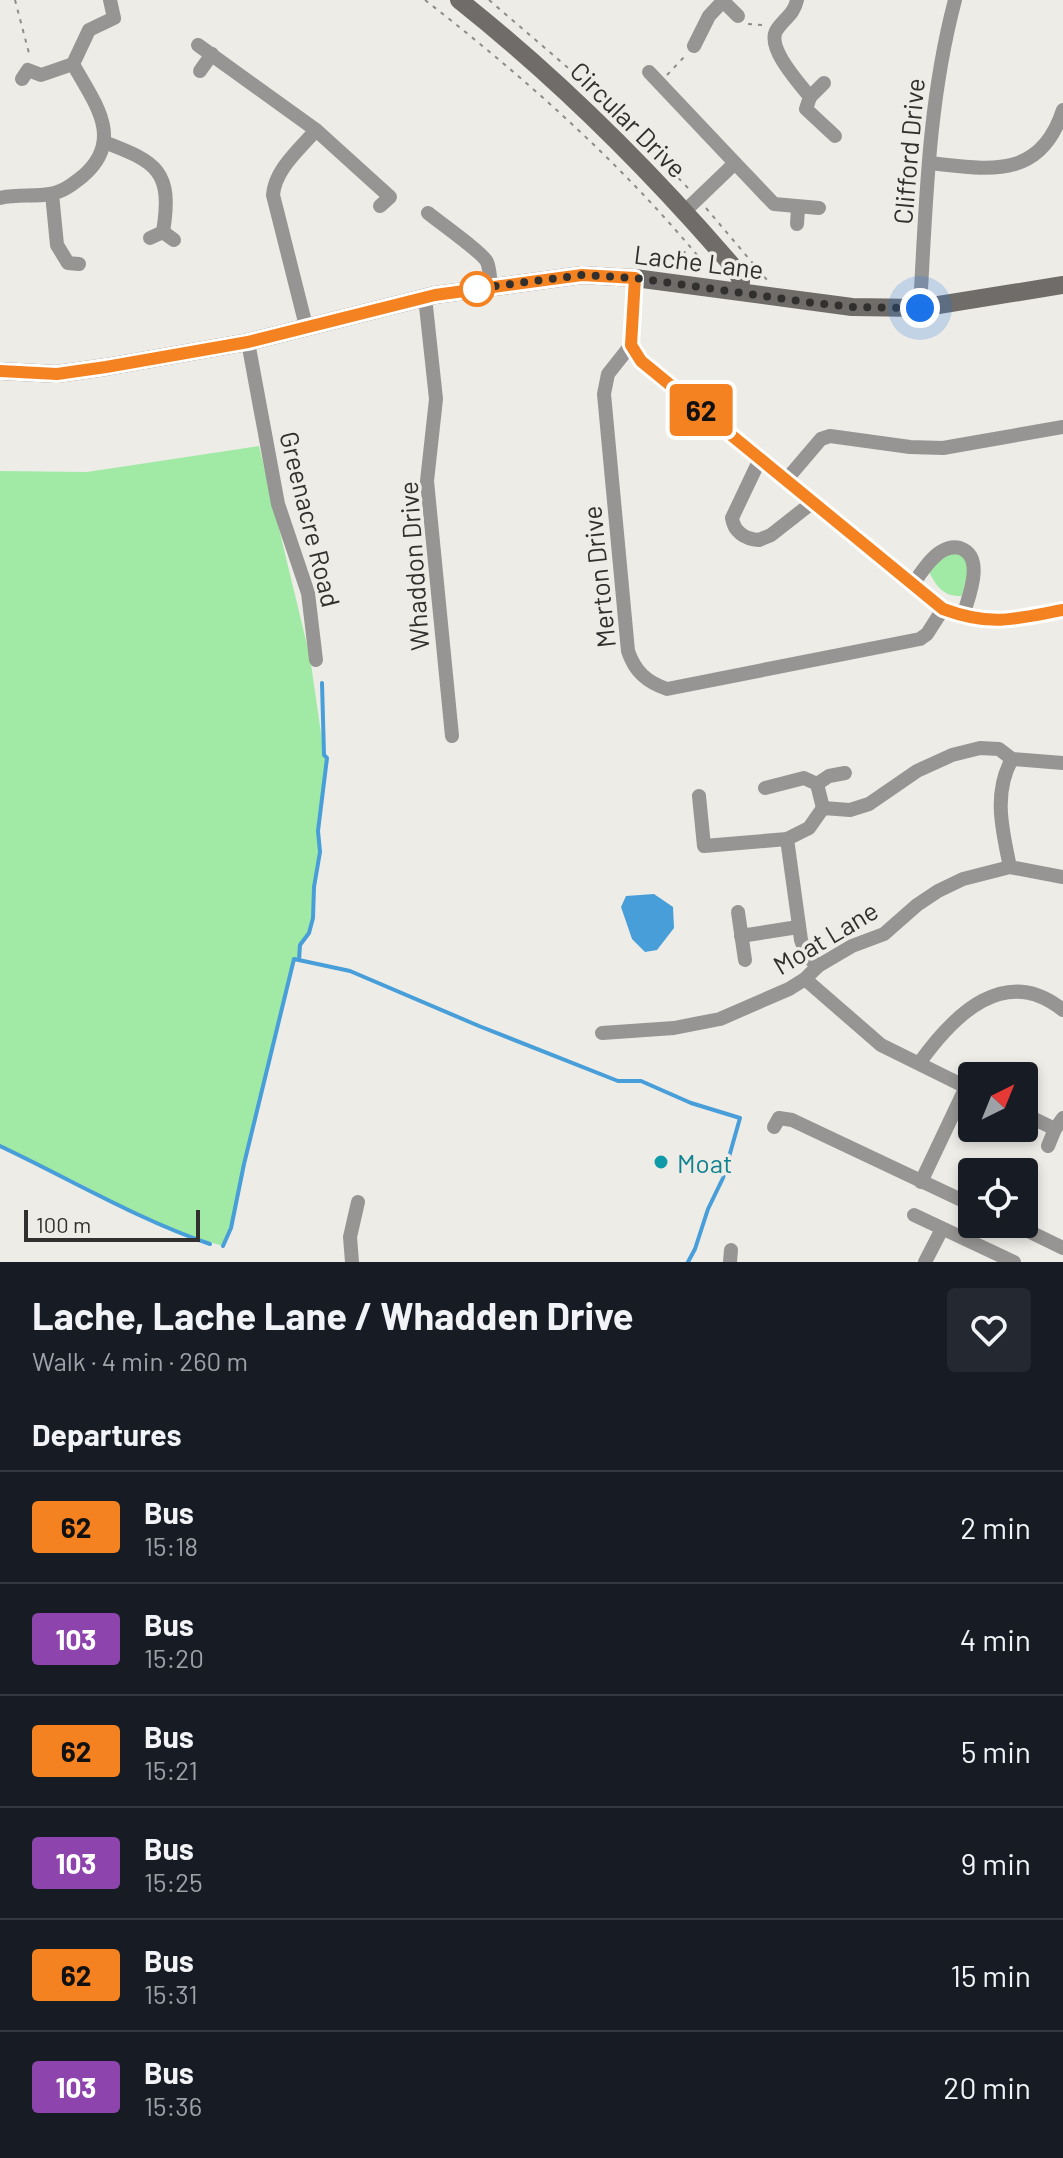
<!DOCTYPE html>
<html lang="en">
<head>
<meta charset="utf-8">
<style>
  body { margin:0; font-family:Barlow,sans-serif; background:#242831; color:#f1f3f6; height:100vh; display:flex; flex-direction:column; font-size:30px; white-space:nowrap }
  * { box-sizing:border-box; margin:0 }
  p { font-size:26px; color:#9ea1a6 }
  .icon { flex:none; width:44px; height:44px; fill:none; stroke:currentColor; stroke-width:2; stroke-linecap:round; stroke-linejoin:round }
  .map { position:relative; height:1262px; overflow:hidden }
  .sheet { display:flex; flex-direction:column; background:#171b24; flex:1 }
  .sheet>* { flex:none }
  .badge { padding:0 16px; border-radius:6px; font-size:28px; line-height:52px }
  .needle { width:52px; rotate:43deg }
  .controls { position:absolute; left:958px; top:1062px; display:grid; gap:16px }
  .controls a { display:grid; place-items:center; width:80px; height:80px; border-radius:8px; background:#171b24; box-shadow:0 4px 12px #0003; font-size:40px }
  .scale { position:absolute; left:24px; bottom:20px; width:176px; box-sizing:border-box; padding-left:8px; border:4px solid #31302e; border-top:0; font-size:22px; line-height:28px; white-space:nowrap; color:#31302e; -webkit-text-stroke:6px #eeece7; paint-order:stroke }
  .you { position:absolute; width:40px; height:40px; margin:-20px; border:6px solid #fff; border-radius:50%; background:#1a73e8; box-shadow:0 0 0 12px #1a73e833 }
  .map>.badge { position:absolute; translate:-50% -50%; box-shadow:0 0 0 4px #fff }
  h2 { padding:0 32px; font-size:30px; line-height:72px }
  .round { display:grid; place-items:center; flex:none; width:84px; height:84px; border-radius:8px; background:#242831 }
  .overview { display:flex; align-items:center; justify-content:space-between; height:136px; padding:0 32px }
  h1 { font-size:38px; font-weight:700; line-height:60px }
  ul { padding:0; list-style:none }
  li { display:flex; align-items:center; gap:24px; height:112px; padding:0 32px; border-top:2px solid #363941 }
  li div { flex:1 }
  li b { display:block; font-size:30px }
  li em { font-style:normal }
  li .badge { min-width:88px; font-weight:700; text-align:center }
  .map>svg:first-child { display:block }
  .green { fill:#a1eaa6 }
  .water { fill:#479ed9 }
  .lines { fill:none; stroke-linecap:round; stroke-linejoin:round }
  .stream { stroke:#479ed9; stroke-width:4 }
  .path { stroke:#8d8c88; stroke-width:2; stroke-dasharray:4 6; stroke-linecap:butt }
  .street { stroke:#979594; stroke-width:14 }
  .secondary { stroke:#6f6c6a; stroke-width:18 }
  .line-casing { stroke:#fff; stroke-width:18 }
  .line { stroke:#f58220; stroke-width:12 }
  .walk { stroke:#31302e; stroke-width:8; stroke-dasharray:0 14.4 }
  .stop-dot { fill:#fff; stroke:#f58220; stroke-width:4 }
  .culture-dot { fill:#0f9aa8; stroke:#eeece7; stroke-width:3 }
  .labels { text-anchor:middle; dominant-baseline:central; stroke-width:7; stroke-linejoin:round; paint-order:stroke }
  .street-label { font-size:26px; fill:#31302e; stroke:#eeece7 }
  .culture-label { font-size:26px; fill:#0d838f; stroke:#eeece7; text-anchor:start }
</style>
</head>
<body>
<div class="map">
<svg width="1063" height="1262" viewBox="0 0 1063 1262">
  <rect width="100%" height="100%" fill="#eeece7"/>
  <!-- green -->
  <g class="green">
    <path d="M259,446L310,657L324,754L327,758L318,831L320,852L314,887L313,918L309,933L300,945L299,960H294L244,1164L231,1228L223,1246L161,1227L79,1183L0,1146V471L87,472Z"/>
    <path d="M954,550L966,558L968,572L962,596C943,597 936,586 928,570L940,558Z"/>
  </g>
  <!-- water -->
  <path class="water" d="M654,894L673,907L674,928L657,950L645,952L632,939L621,907L626,896Z"/>
  <g class="lines">
    <!-- stream -->
    <g class="stream">
      <path d="M299,960L300,945L309,933L313,918L314,887L320,852L318,831L327,758L324,755L322,683"/>
      <path d="M0,1146C70,1179 137,1219 210,1244"/>
      <path d="M223,1246L231,1228L244,1164L294,959L350,971L479,1026L618,1081H641L691,1103L740,1118L723,1178L708,1209L695,1249L688,1262"/>
    </g>
    <!-- path -->
    <g class="path">
      <path d="M15,0L30,57"/>
      <path d="M425,0C529,81 628,169 711,272"/>
      <path d="M489,0L588,85L689,189"/>
      <path d="M748,24L762,25L764,28"/>
      <path d="M667,75L685,56"/>
      <path d="M706,208L767,280"/>
      <path d="M668,268L689,248"/>
    </g>
    <!-- street -->
    <g class="street">
      <path d="M722,0L738,16"/>
      <path d="M797,0C794,15 783,19 776,31C767,49 800,84 810,97L806,109L835,136"/>
      <path d="M198,45L316,130L390,197L380,206"/>
      <path d="M694,46L709,16L723,1"/>
      <path d="M73,64L89,30L114,18L110,0"/>
      <path d="M200,71L212,54"/>
      <path d="M649,72L735,163L685,211"/>
      <path d="M810,97L824,83"/>
      <path d="M104,142C157,162 173,171 163,232"/>
      <path d="M735,163L774,204L819,208"/>
      <path d="M929,163C988,169 1040,181 1063,110"/>
      <path d="M52,194L57,245L68,263L79,264"/>
      <path d="M0,198C17,194 34,197 50,194C63,192 73,184 83,176C126,139 93,101 73,64L41,75L28,70L22,79"/>
      <path d="M428,213C439,222 483,253 487,262C490,269 490,279 491,287"/>
      <path d="M797,224L798,208"/>
      <path d="M150,238L163,232L174,240"/>
      <path d="M635,278L631,345L641,361L943,609C992,627 1014,619 1063,610"/>
      <path d="M425,297L436,399L427,481L452,736"/>
      <path d="M920,308C926,203 928,102 955,0"/>
      <path d="M306,326L273,195C275,169 300,149 316,130"/>
      <path d="M248,342L278,504L308,593L316,660"/>
      <path d="M631,345L608,374L604,394L628,651C635,672 647,682 667,689L920,639L927,634L943,609"/>
      <path d="M760,459L732,518C734,532 745,539 759,540L771,535L813,502"/>
      <path d="M786,480L821,439L830,436L910,447L943,448L1063,427"/>
      <path d="M913,584C921,573 930,558 942,551C947,548 953,546 960,548C986,557 968,598 963,616"/>
      <path d="M817,784L829,776L845,773"/>
      <path d="M765,788L804,778L817,784L823,808"/>
      <path d="M699,796L704,846L787,839L809,828L823,808L850,810L869,804L917,771L952,755L980,748L999,749L1012,759L1063,763"/>
      <path d="M787,839L801,940L807,956L818,966"/>
      <path d="M1010,867C1002,829 993,793 1012,759"/>
      <path d="M738,912L745,960"/>
      <path d="M741,936L798,927"/>
      <path d="M805,979L881,1045L972,1090"/>
      <path d="M602,1033L674,1028L720,1019L789,989L805,979L818,966L852,946L884,934L917,905L938,891L963,879L1010,867L1063,877"/>
      <path d="M920,1062C954,1015 1005,963 1063,1010"/>
      <path d="M1024,1114L1055,1129L1063,1118"/>
      <path d="M774,1127L779,1118L792,1120L972,1205"/>
      <path d="M1048,1146L1055,1129"/>
      <path d="M921,1182L966,1087"/>
      <path d="M914,1215L1014,1262"/>
      <path d="M1014,1224L1016,1225"/>
      <path d="M1026,1230L1063,1248"/>
      <path d="M352,1262L350,1237L358,1202"/>
      <path d="M730,1262L731,1250"/>
      <path d="M925,1262L942,1229"/>
    </g>
    <!-- secondary -->
    <g class="secondary">
      <path d="M459,0C561,81 651,171 736,270L741,281L740,291"/>
      <path d="M0,371L57,374L106,367L248,342L435,295L582,275L635,278L852,307L920,308L1063,285"/>
    </g>
  </g>
  <g class="lines">
    <defs>
      <path id="line" d="M0,371L57,374L106,367L248,342L435,295L582,275L635,278L631,345L641,361L943,609C992,627 1014,619 1063,610"/>
    </defs>
    <!-- line casing -->
    <use href="#line" class="line-casing"/>
    <!-- line -->
    <use href="#line" class="line"/>
    <!-- walk -->
    <path class="walk" d="M477,289H472L582,275L635,278L806,302L852,307L920,308"/>
  </g>
  <!-- markers -->
  <circle class="stop-dot" cx="477" cy="289" r="16"/>
  <circle class="culture-dot" cx="661" cy="1162" r="8"/>
  <g class="labels">
    <!-- street labels -->
    <g class="street-label">
      <text transform="translate(629 119) rotate(45)">Circular Drive</text>
      <text transform="translate(908 151) rotate(-85)">Clifford Drive</text>
      <text transform="translate(699 261) rotate(7)">Lache Lane</text>
      <text transform="translate(311 519) rotate(76)">Greenacre Road</text>
      <text transform="translate(413 566) rotate(-94)">Whaddon Drive</text>
      <text transform="translate(598 577) rotate(-96)">Merton Drive</text>
      <text transform="translate(825 937) rotate(-31)">Moat Lane</text>
    </g>
    <!-- culture labels -->
    <g class="culture-label">
      <text x="677" y="1162">Moat</text>
    </g>
  </g>
</svg>
<div class="controls">
<a><svg class="needle" viewBox="-14 -14 28 28"><path d="M0-13l5 13h-10z" fill="#e53935"/><path d="M0 13l5-13h-10z" fill="#9ea1a6"/></svg></a>
<a><svg class="icon" aria-label="locate" viewBox="0 0 24 24"><circle cx="12" cy="12" r="6"/><path d="M12 2v4M12 18v4M2 12h4M18 12h4"/></svg></a>
</div>
<div class="scale">100 m</div>
<div class="you" style="left:920px;top:308px"></div>
<b class="badge" style="left:701px;top:410px;background:#f58220;color:#111">62</b>
</div>
<section class="sheet">
<div class="overview"><div><h1>Lache, Lache Lane / Whadden Drive</h1><p>Walk · 4 min · 260 m</p></div><a class="round"><svg class="icon" aria-label="heart" viewBox="0 0 24 24"><path d="M12 20l-8-8c-3-5 5-10 8-4 3-6 11-1 8 4z"/></svg></a></div>
<h2>Departures</h2>
<ul>
<li><span class="badge" style="background:#f58220;color:#111">62</span><div><b>Bus</b><p>15:18</p></div><em>2 min</em></li>
<li><span class="badge" style="background:#8e44ad;color:#fff">103</span><div><b>Bus</b><p>15:20</p></div><em>4 min</em></li>
<li><span class="badge" style="background:#f58220;color:#111">62</span><div><b>Bus</b><p>15:21</p></div><em>5 min</em></li>
<li><span class="badge" style="background:#8e44ad;color:#fff">103</span><div><b>Bus</b><p>15:25</p></div><em>9 min</em></li>
<li><span class="badge" style="background:#f58220;color:#111">62</span><div><b>Bus</b><p>15:31</p></div><em>15 min</em></li>
<li><span class="badge" style="background:#8e44ad;color:#fff">103</span><div><b>Bus</b><p>15:36</p></div><em>20 min</em></li>
</ul>
</section>
</body>
</html>
